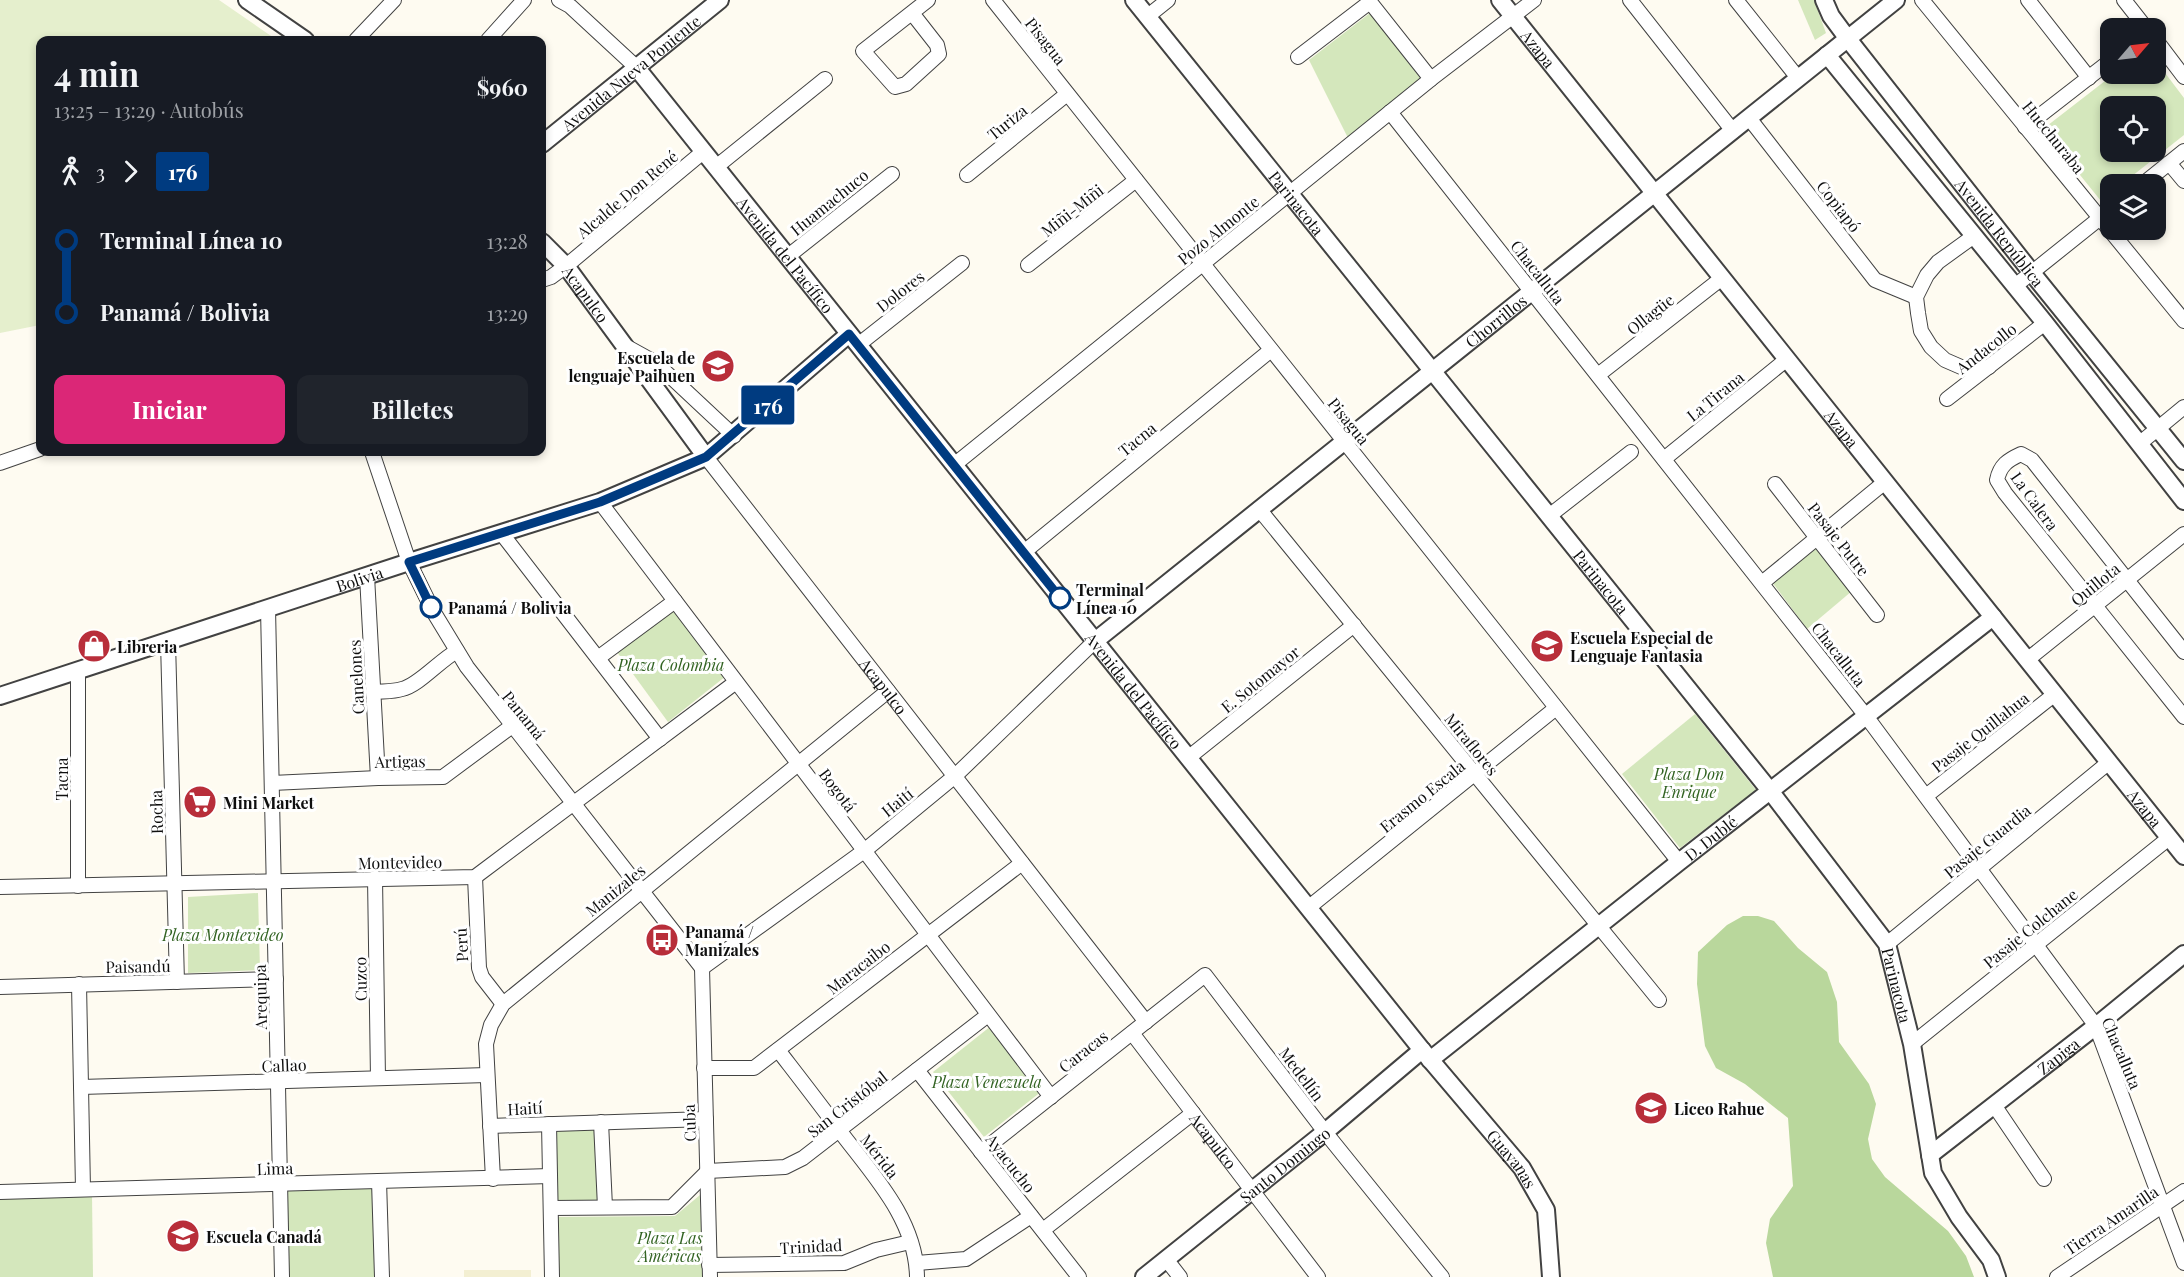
<!DOCTYPE html>
<html lang="es">
<head>
<meta charset="utf-8">
<style>
  body { margin:0; font-family:"Playfair Display",serif; background:#20242c; color:#f1f3f6; height:100vh; display:flex; flex-direction:column; font-size:22px; white-space:nowrap }
  * { box-sizing:border-box; margin:0 }
  p { font-size:20px; color:#9ea1a6 }
  .icon { flex:none; width:33px; height:33px; fill:none; stroke:currentColor; stroke-width:2; stroke-linecap:round; stroke-linejoin:round }
  .map { position:relative; flex:1; overflow:hidden }
  .panel { position:absolute; left:36px; top:36px; width:510px; height:420px; display:flex; flex-direction:column; background:#171b24; border-radius:12px; box-shadow:0 3px 9px #0003 }
  .panel>* { flex:none }
  .badge { padding:0 12px; border-radius:4px; font-size:21px; line-height:39px }
  .needle { width:39px; rotate:62deg }
  .fabs { position:absolute; left:2100px; top:18px; display:grid; gap:12px }
  .fabs a { display:grid; place-items:center; width:66px; height:66px; border-radius:12px; background:#171b24; box-shadow:0 3px 9px #0003; font-size:30px }
  .map>.badge { position:absolute; translate:-50% -50%; box-shadow:0 0 0 3px #fff }
  .legs { display:flex; align-items:center; gap:9px; height:66px; padding:0 18px; font-size:20px }
  .legs p { margin-inline-start:auto }
  .summary { display:flex; align-items:center; justify-content:space-between; height:102px; padding:0 18px }
  h1 { font-size:33px; font-weight:700; line-height:45px }
  .primary-button { display:flex; gap:12px; margin-top:auto; padding:12px 18px }
  .primary-button a { flex:1; height:69px; border-radius:12px; background:#db2777; color:#fff; font-size:24px; font-weight:700; line-height:69px; text-align:center }
  .primary-button a+a { background:#20242c; color:#f1f3f6 }
  ul { padding:0 18px; list-style:none }
  li { display:flex; align-items:center; gap:21px; height:72px; font-size:22px }
  li i { display:grid; place-items:center; width:9px; height:100%; margin:0 8px; background:currentColor }
  li i::after { content:''; width:15px; height:15px; margin:-8px; border:4px solid; border-radius:50%; background:#171b24 }
  li p { margin-inline-start:auto }
  li:first-child i { background:linear-gradient(#0000 50%,currentColor 0) }
  li:last-child i { background:linear-gradient(currentColor 50%,#0000 0) }
  .map>svg:first-child { display:block }
  .farmland { fill:#f3efd2 }
  .green { fill:#d4e7bc; fill-rule:evenodd }
  .forest { fill:#b9d79c }
  .pitch { fill:#e5efcd }
  .lines { fill:none; stroke-linecap:round; stroke-linejoin:round }
  .minor-casing { stroke:#424242; stroke-width:16 }
  .tertiary-casing { stroke:#424242; stroke-width:20 }
  .minor { stroke:#fff; stroke-width:14 }
  .tertiary { stroke:#fff; stroke-width:16 }
  .line-1-casing { stroke:#fff; stroke-width:14 }
  .line-1 { stroke:#003b80; stroke-width:9 }
  .stop-1-dot { fill:#fff; stroke:#003b80; stroke-width:3 }
  .labels { text-anchor:middle; dominant-baseline:central; stroke-width:6; stroke-linejoin:round; paint-order:stroke }
  .street-label { font-size:16px; fill:#0f0f0f; stroke:#fff }
  .poi-label { font-size:16px; font-weight:bold; fill:#0f0f0f; stroke:#fff; text-anchor:start }
  .stop-label { font-size:16px; font-weight:bold; fill:#0f0f0f; stroke:#fff; text-anchor:start }
  .park-label { font-size:16px; font-style:italic; fill:#326322; stroke:#fff }
</style>
</head>
<body>
<div class="map">
<svg width="2184" height="1277" viewBox="0 0 2184 1277">
  <rect width="100%" height="100%" fill="#fefbf1"/>
  <!-- farmland -->
  <rect class="farmland" x="464" y="1270" width="67" height="7"/>
  <!-- green -->
  <g class="green">
    <path d="M1798,0H1814L1826,33L1815,40Z"/>
    <path d="M1370,13L1421,79L1348,138L1309,60Z"/>
    <path d="M2156,61L2184,98V135L2122,184H2110V194L2101,201L2043,129L2114,74H2156ZM2110,106H2156V152H2110Z"/>
    <path d="M1817,545L1852,591L1807,629L1772,582Z"/>
    <path d="M677,609L726,676L668,722L617,652Z"/>
    <path d="M1695,714L1756,790L1680,848L1622,774Z"/>
    <path d="M258,893L260,970L188,973V897Z"/>
    <path d="M991,1026L1042,1091L984,1137L933,1072Z"/>
    <path d="M597,1126L601,1203L555,1204L552,1128Z"/>
    <path d="M375,1188L378,1277H289L286,1190Z"/>
    <path d="M92,1194L93,1277H0V1196Z"/>
    <path d="M700,1195L703,1277H557L556,1217L675,1216Z"/>
  </g>
  <!-- forest -->
  <path class="forest" d="M1743,916H1758L1774,921L1798,948L1827,972L1837,1002L1839,1042L1869,1084L1876,1104L1868,1139L1872,1159L1885,1177L1948,1231L1966,1256L1974,1277H1773L1766,1243L1770,1219L1793,1186L1788,1118L1745,1084L1716,1068L1705,1046L1697,984L1698,952L1727,925Z"/>
  <!-- pitch -->
  <path class="pitch" d="M0,0H219L277,40H40V325L0,333Z"/>
  <g class="lines">
    <defs>
      <g id="minor">
        <path d="M559,0L570,6L636,67"/>
        <path d="M993,0L1679,862"/>
        <path d="M1630,0L1733,131"/>
        <path d="M1736,0L1798,78"/>
        <path d="M1922,0L2184,321"/>
        <path d="M2028,0L2089,78"/>
        <path d="M2124,0L2146,28"/>
        <path d="M912,13L937,45L939,54L906,84L895,87L863,51L928,0"/>
        <path d="M1148,16L1168,0"/>
        <path d="M356,40L394,0"/>
        <path d="M488,40L524,0"/>
        <path d="M2156,40L2184,77"/>
        <path d="M1298,57L1370,2L1431,79"/>
        <path d="M1390,112L1866,716L2096,1026L2184,1263"/>
        <path d="M1749,118L1875,280L1916,297"/>
        <path d="M2025,127L2110,61"/>
        <path d="M2169,163L2184,181"/>
        <path d="M716,167L825,79"/>
        <path d="M967,175L1067,94"/>
        <path d="M2143,184L2184,151"/>
        <path d="M1974,236L1938,262L1927,275L1916,297L1918,313L1921,331L1931,347L1945,360L1968,370L1989,367"/>
        <path d="M787,257L892,174"/>
        <path d="M1028,265L1136,180"/>
        <path d="M542,280L551,277L566,266L703,152"/>
        <path d="M2015,286L2110,210"/>
        <path d="M858,345L962,263"/>
        <path d="M627,347L656,363L734,436"/>
        <path d="M1598,375L1722,278"/>
        <path d="M1947,399L2045,323"/>
        <path d="M2139,444L2184,407"/>
        <path d="M372,452L409,562L433,611L467,667L702,968"/>
        <path id="s1" d="M706,457L1146,1022"/>
        <path d="M1664,459L1787,359"/>
        <path d="M0,463L40,449"/>
        <path d="M954,465L1431,79L1534,0"/>
        <path d="M1775,484L1877,615"/>
        <path d="M600,502L1051,1097"/>
        <path d="M1259,509L1659,1000"/>
        <path d="M1549,516L1631,452"/>
        <path d="M502,534L660,739"/>
        <path d="M1024,552L1271,350"/>
        <path d="M367,576L378,778"/>
        <path d="M1762,583L1885,482"/>
        <path d="M268,608L282,1277"/>
        <path d="M168,642L177,982"/>
        <path d="M2184,652L2032,460L2021,454C2008,460 2000,465 1997,480L2005,493L2184,717"/>
        <path d="M598,658L675,601"/>
        <path d="M2027,660L2184,534"/>
        <path d="M373,692C383,691 393,692 402,689C418,686 440,660 457,651"/>
        <path d="M1188,758L1354,625"/>
        <path d="M272,783L378,778L443,777L512,726"/>
        <path d="M1926,796L2055,694"/>
        <path d="M475,877L479,968L482,977L503,1004"/>
        <path d="M375,878L378,1078"/>
        <path d="M78,886V672"/>
        <path d="M0,887L475,877L736,682"/>
        <path d="M1308,908L1556,708"/>
        <path d="M1887,944L2108,763"/>
        <path d="M702,968L864,851L955,776L1095,641"/>
        <path d="M702,968L710,1277"/>
        <path d="M79,984L83,1189"/>
        <path d="M0,987L276,979"/>
        <path id="s2" d="M1132,1033L1318,1277"/>
        <path d="M1912,1044L2169,838"/>
        <path d="M778,1050C798,1076 819,1103 839,1130C872,1174 916,1219 917,1277"/>
        <path d="M704,1068H754L1022,863"/>
        <path d="M917,1070L1079,1277"/>
        <path d="M81,1087L487,1075"/>
        <path d="M1994,1105L2044,1179"/>
        <path d="M601,1122L605,1207"/>
        <path d="M549,1124L552,1277"/>
        <path d="M490,1126L706,1119"/>
        <path d="M981,1152L1205,975L1325,1132L1442,1277"/>
        <path d="M708,1171L785,1167L803,1158L988,1015"/>
        <path d="M493,1179L486,1044L491,1025L503,1004L888,691"/>
        <path d="M379,1181L382,1277"/>
        <path d="M0,1192L550,1176"/>
        <path d="M551,1208L672,1207L708,1171"/>
        <path d="M1043,1230L1193,1113"/>
        <path d="M1166,1259L1180,1277"/>
        <path d="M917,1263L966,1259L1031,1216"/>
        <path d="M709,1265L844,1263L876,1250L910,1242"/>
        <path d="M2057,1277L2184,1191"/>
      </g>
      <g id="tertiary">
        <path d="M247,0L305,40"/>
        <path id="s3" d="M1134,0L1771,792L1887,944L1912,1044L1933,1173L1959,1217L1991,1260L1997,1277"/>
        <path id="s4" d="M1500,0L2184,856"/>
        <path id="s5" d="M1824,0L1831,16L1848,39L2032,273L2184,461"/>
        <path d="M1827,55L2045,323L2184,501"/>
        <path id="s6" d="M636,67L1422,1050L1522,1168L1546,1210L1551,1277"/>
        <path id="s7" d="M542,144L720,0"/>
        <path id="s8" d="M542,242L566,266L706,457"/>
        <path id="s9" d="M1095,641L1896,0"/>
        <path id="s10" d="M0,696L409,562L600,502L706,457L849,334"/>
        <path id="s11" d="M1430,1060L1679,862L1993,617"/>
        <path id="s12" d="M1930,1155L2096,1026L2184,954"/>
        <path id="s13" d="M1144,1277L1325,1132L1422,1050"/>
      </g>
    </defs>
    <!-- minor casing -->
    <use href="#minor" class="minor-casing"/>
    <!-- tertiary casing -->
    <use href="#tertiary" class="tertiary-casing"/>
    <!-- minor -->
    <use href="#minor" class="minor"/>
    <!-- tertiary -->
    <use href="#tertiary" class="tertiary"/>
  </g>
  <g class="lines">
    <defs>
      <path id="line-1" d="M431,607L409,562L600,502L706,457L849,334L1060,598"/>
    </defs>
    <!-- line-1 casing -->
    <use href="#line-1" class="line-1-casing"/>
    <!-- line-1 -->
    <use href="#line-1" class="line-1"/>
  </g>
  <!-- icons -->
  <defs>
    <symbol id="school-disc" viewBox="-11 -11 22 22"><circle r="9.5" fill="#b82e3a" stroke="#fff"/><path d="M0-5L7-2L0 1L-7-2ZM-4 1L0 2.5L4 1V4Q0 6-4 4Z" fill="#fff"/></symbol>
    <symbol id="shop-disc" viewBox="-11 -11 22 22"><circle r="9.5" fill="#b82e3a" stroke="#fff"/><path d="M-5-2.5h2.3a2.7 3.5 0 0 1 5.4 0H5L5.5 6h-11ZM-1.5-2.5h3a1.5 2.3 0 0 0-3 0Z" fill="#fff"/></symbol>
    <symbol id="supermarket-disc" viewBox="-11 -11 22 22"><circle r="9.5" fill="#b82e3a" stroke="#fff"/><path d="M-6-5.5h2.5l.6 2H6L4.5 2H-2.5L-4.4-4H-6ZM-1.5 3.2a1.3 1.3 0 1 0 .1 0ZM3 3.2a1.3 1.3 0 1 0 .1 0Z" fill="#fff"/></symbol>
    <symbol id="bus-disc" viewBox="-11 -11 22 22"><circle r="9.5" fill="#b82e3a" stroke="#fff"/><path d="M-5-6H5V4H4V6H2V4H-2V6H-4V4H-5ZM-3.5-4V0h7V-4ZM-3.5 1.2v1.5H-2V1.2ZM2 1.2v1.5H3.5V1.2Z" fill="#fff"/></symbol>
  </defs>
  <g fill-rule="evenodd">
    <use href="#school-disc" x="699" y="347" width="38" height="38"/>
    <use href="#shop-disc" x="75" y="627" width="38" height="38"/>
    <use href="#school-disc" x="1528" y="627" width="38" height="38"/>
    <use href="#supermarket-disc" x="181" y="783" width="38" height="38"/>
    <use href="#bus-disc" x="643" y="921" width="38" height="38"/>
    <use href="#school-disc" x="1632" y="1089" width="38" height="38"/>
    <use href="#school-disc" x="164" y="1217" width="38" height="38"/>
  </g>
  <!-- markers -->
  <g class="stop-1-dot">
    <circle cx="1060" cy="598" r="10"/>
    <circle cx="431" cy="607" r="10"/>
  </g>
  <g class="labels">
    <!-- street labels -->
    <g class="street-label">
      <text transform="translate(1046 41) rotate(52)">Pisagua</text>
      <text stroke="none"><textPath href="#s4" startOffset="62">Azapa</textPath></text>
      <text stroke="none"><textPath href="#s7" startOffset="114">Avenida Nueva Poniente</textPath></text>
      <text transform="translate(1007 122) rotate(-39)">Turiza</text>
      <text transform="translate(2054 137) rotate(51)">Huechuraba</text>
      <text transform="translate(627 194) rotate(-40)">Alcalde Don René</text>
      <text transform="translate(829 202) rotate(-39)">Huamachuco</text>
      <text stroke="none"><textPath href="#s3" startOffset="260">Parinacota</textPath></text>
      <text transform="translate(1839 206) rotate(52)">Copiapó</text>
      <text transform="translate(1072 210) rotate(-38)">Miñi-Miñi</text>
      <text transform="translate(1218 230) rotate(-39)">Pozo Almonte</text>
      <text stroke="none"><textPath href="#s5" startOffset="292">Avenida República</textPath></text>
      <text stroke="none"><textPath href="#s6" startOffset="240">Avenida del Pacífico</textPath></text>
      <text transform="translate(1538 272) rotate(52)">Chacalluta</text>
      <text transform="translate(900 291) rotate(-38)">Dolores</text>
      <text stroke="none"><textPath href="#s8" startOffset="68">Acapulco</textPath></text>
      <text transform="translate(1650 314) rotate(-38)">Ollagüe</text>
      <text stroke="none"><textPath href="#s9" startOffset="513">Chorrillos</textPath></text>
      <text transform="translate(1986 348) rotate(-38)">Andacollo</text>
      <text transform="translate(1715 396) rotate(-39)">La Tirana</text>
      <text transform="translate(1349 421) rotate(51)">Pisagua</text>
      <text stroke="none"><textPath href="#s4" startOffset="548">Azapa</textPath></text>
      <text transform="translate(1137 439) rotate(-39)">Tacna</text>
      <text transform="translate(2035 501) rotate(54)">La Calera</text>
      <text transform="translate(1839 539) rotate(52)">Pasaje Putre</text>
      <text stroke="none"><textPath href="#s10" startOffset="378">Bolivia</textPath></text>
      <text stroke="none"><textPath href="#s3" startOffset="746">Parinacota</textPath></text>
      <text transform="translate(2095 584) rotate(-39)">Quillota</text>
      <text transform="translate(1839 654) rotate(52)">Chacalluta</text>
      <text transform="translate(356 677) rotate(-93)">Canelones</text>
      <text transform="translate(1260 679) rotate(-39)">E. Sotomayor</text>
      <text stroke="none"><textPath href="#s1" startOffset="290">Acapulco</textPath></text>
      <text stroke="none"><textPath href="#s6" startOffset="798">Avenida del Pacífico</textPath></text>
      <text transform="translate(524 715) rotate(51)">Panamá</text>
      <text transform="translate(1980 732) rotate(-38)">Pasaje Quillahua</text>
      <text transform="translate(1472 744) rotate(51)">Miraflores</text>
      <text transform="translate(400 761) rotate(-1)">Artigas</text>
      <text transform="translate(61 779) rotate(-90)">Tacna</text>
      <text transform="translate(838 790) rotate(53)">Bogotá</text>
      <text transform="translate(1422 796) rotate(-39)">Erasmo Escala</text>
      <text transform="translate(897 802) rotate(-39)">Haití</text>
      <text stroke="none"><textPath href="#s4" startOffset="1034">Azapa</textPath></text>
      <text transform="translate(156 812) rotate(-91)">Rocha</text>
      <text stroke="none"><textPath href="#s11" startOffset="358">D. Dublé</textPath></text>
      <text transform="translate(1987 841) rotate(-39)">Pasaje Guardia</text>
      <text transform="translate(400 862) rotate(-1)">Montevideo</text>
      <text transform="translate(615 890) rotate(-39)">Manizales</text>
      <text transform="translate(2030 928) rotate(-39)">Pasaje Colchane</text>
      <text transform="translate(461 945) rotate(-93)">Perú</text>
      <text transform="translate(138 966) rotate(-1)">Paisandú</text>
      <text transform="translate(858 967) rotate(-38)">Maracaibo</text>
      <text transform="translate(360 979) rotate(-91)">Cuzco</text>
      <text stroke="none"><textPath href="#s3" startOffset="1250">Parinacota</textPath></text>
      <text transform="translate(260 997) rotate(-91)">Arequipa</text>
      <text transform="translate(1083 1051) rotate(-38)">Caracas</text>
      <text transform="translate(2122 1053) rotate(67)">Chacalluta</text>
      <text stroke="none"><textPath href="#s12" startOffset="162">Zapiga</textPath></text>
      <text transform="translate(284 1065) rotate(-2)">Callao</text>
      <text transform="translate(1302 1074) rotate(53)">Medellín</text>
      <text transform="translate(847 1104) rotate(-38)">San Cristóbal</text>
      <text transform="translate(525 1108) rotate(-3)">Haití</text>
      <text transform="translate(689 1123) rotate(-92)">Cuba</text>
      <text stroke="none"><textPath href="#s2" startOffset="135">Acapulco</textPath></text>
      <text transform="translate(880 1156) rotate(52)">Mérida</text>
      <text stroke="none"><textPath href="#s6" startOffset="1400">Guayanas</textPath></text>
      <text transform="translate(1011 1163) rotate(52)">Ayacucho</text>
      <text stroke="none"><textPath href="#s13" startOffset="180">Santo Domingo</textPath></text>
      <text transform="translate(275 1168) rotate(-2)">Lima</text>
      <text transform="translate(2111 1220) rotate(-34)">Tierra Amarilla</text>
      <text transform="translate(811 1246) rotate(-3)">Trinidad</text>
    </g>
    <!-- poi labels -->
    <g class="poi-label">
      <text x="695" y="357" text-anchor="end">Escuela de<tspan x="695" dy="18">lenguaje Paihuen</tspan></text>
      <text x="1570" y="637">Escuela Especial de<tspan x="1570" dy="18">Lenguaje Fantasia</tspan></text>
      <text x="117" y="646">Libreria</text>
      <text x="223" y="802">Mini Market</text>
      <text x="685" y="931">Panamá /<tspan x="685" dy="18">Manizales</tspan></text>
      <text x="1674" y="1108">Liceo Rahue</text>
      <text x="206" y="1236">Escuela Canadá</text>
    </g>
    <!-- stop labels -->
    <g class="stop-label">
      <text x="1076" y="589">Terminal<tspan x="1076" dy="18">Línea 10</tspan></text>
      <text x="448" y="607">Panamá / Bolivia</text>
    </g>
    <!-- park labels -->
    <g class="park-label">
      <text x="671" y="664">Plaza Colombia</text>
      <text x="1689" y="773">Plaza Don<tspan x="1689" dy="18">Enrique</tspan></text>
      <text x="223" y="934">Plaza Montevideo</text>
      <text x="987" y="1081">Plaza Venezuela</text>
      <text x="670" y="1237">Plaza Las<tspan x="670" dy="18">Américas</tspan></text>
    </g>
  </g>
</svg>
<div class="fabs">
<a><svg class="needle" viewBox="-14 -14 28 28"><path d="M0-13l5 13h-10z" fill="#e53935"/><path d="M0 13l5-13h-10z" fill="#9ea1a6"/></svg></a>
<a><svg class="icon" aria-label="locate" viewBox="0 0 24 24"><circle cx="12" cy="12" r="6"/><path d="M12 2v4M12 18v4M2 12h4M18 12h4"/></svg></a>
<a><svg class="icon" aria-label="layers" viewBox="0 0 24 24"><path d="M12 4l9 5-9 5-9-5zM3 14l9 5 9-5"/></svg></a>
</div>
<b class="badge" style="left:768px;top:405px;background:#003b80;color:#fff">176</b>
<section class="panel">
<div class="summary"><div><h1>4 min</h1><p>13:25 – 13:29 · Autobús</p></div><b>$960</b></div>
<div class="legs"><svg class="icon" aria-label="walk" viewBox="0 0 24 24"><circle cx="13" cy="4" r="2"/><path d="M13 8l-2 6 4 7M11 14l-3 7M7 12l3-4h3l4 4"/></svg>3<svg class="icon" aria-label="forward" viewBox="0 0 24 24"><path d="M9 5l7 7-7 7"/></svg><b class="badge" style="background:#003b80;color:#fff">176</b></div>
<ul>
<li><i style="color:#003b80"></i><b>Terminal Línea 10</b><p>13:28</p></li>
<li><i style="color:#003b80"></i><b>Panamá / Bolivia</b><p>13:29</p></li>
</ul>
<div class="primary-button"><a>Iniciar</a><a>Billetes</a></div>
</section>
</div>
</body>
</html>
